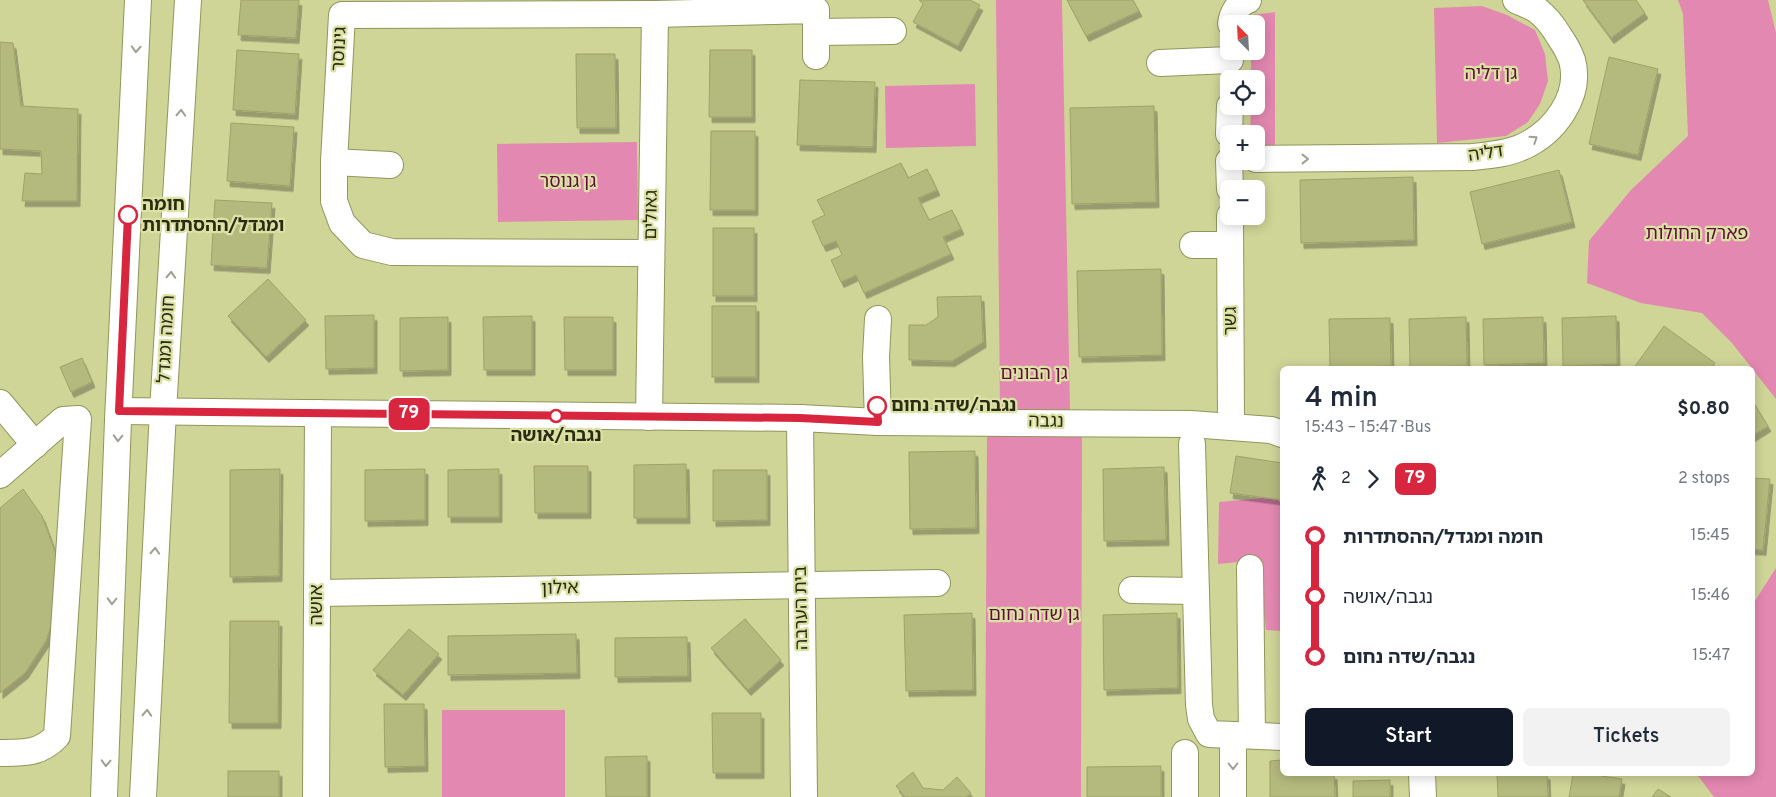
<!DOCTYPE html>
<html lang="en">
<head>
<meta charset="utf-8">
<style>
  body { margin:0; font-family:Overpass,"Noto Sans Hebrew",sans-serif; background:#f2f2f3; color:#1f2937; height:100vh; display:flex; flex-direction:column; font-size:19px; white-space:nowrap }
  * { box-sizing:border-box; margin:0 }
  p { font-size:16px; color:#747a83 }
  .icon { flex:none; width:28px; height:28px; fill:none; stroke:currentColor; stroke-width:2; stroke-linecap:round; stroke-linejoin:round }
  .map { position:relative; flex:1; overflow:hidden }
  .sheet { position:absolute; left:1280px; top:366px; width:475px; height:410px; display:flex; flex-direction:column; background:#fff; border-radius:8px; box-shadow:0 2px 12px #0003 }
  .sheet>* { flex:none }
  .badge { padding:0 10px; border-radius:8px; font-size:18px; line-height:32px }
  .needle { width:32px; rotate:336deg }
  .tools { position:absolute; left:1220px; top:15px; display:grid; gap:10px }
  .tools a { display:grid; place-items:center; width:45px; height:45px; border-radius:8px; background:#fff; box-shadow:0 2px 12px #0003; font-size:25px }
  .map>.badge { position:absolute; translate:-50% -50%; box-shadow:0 0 0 2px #fff }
  .legs { display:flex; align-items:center; gap:8px; height:55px; padding:0 25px; font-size:16px }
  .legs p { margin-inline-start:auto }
  .headline { display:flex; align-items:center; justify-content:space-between; height:85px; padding:0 25px }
  h1 { font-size:28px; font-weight:600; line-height:38px }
  .button { display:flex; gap:10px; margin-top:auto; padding:10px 25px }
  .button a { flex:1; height:58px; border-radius:8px; background:#111827; color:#fff; font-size:20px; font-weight:600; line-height:58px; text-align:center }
  .button a+a { background:#f2f2f3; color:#1f2937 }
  ul { padding:0 25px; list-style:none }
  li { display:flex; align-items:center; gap:18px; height:60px; font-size:19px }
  li i { display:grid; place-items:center; width:8px; height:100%; margin:0 6px; background:currentColor }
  li i::after { content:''; width:12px; height:12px; margin:-6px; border:4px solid; border-radius:50%; background:#fff }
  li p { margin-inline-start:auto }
  li:first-child i { background:linear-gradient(#0000 50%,currentColor 0) }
  li:last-child i { background:linear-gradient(currentColor 50%,#0000 0) }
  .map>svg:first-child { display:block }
  .green { fill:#e388b1 }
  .building { fill:#b4b97d; stroke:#9ea268; filter:url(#shadow) }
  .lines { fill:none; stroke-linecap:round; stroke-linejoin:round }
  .minor-casing { stroke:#91965b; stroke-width:28 }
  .minor { stroke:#fff; stroke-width:26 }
  .oneway { stroke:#9fa094 }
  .line-1-casing { stroke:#fff; stroke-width:11 }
  .line-1 { stroke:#d7263d; stroke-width:8 }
  .stop-1-dot { fill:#fff; stroke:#d7263d; stroke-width:2.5 }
  .labels { text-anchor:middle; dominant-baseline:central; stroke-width:4.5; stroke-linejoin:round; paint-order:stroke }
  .street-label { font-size:18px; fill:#292b12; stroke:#dce1a4 }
  .park-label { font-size:18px; fill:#5d0d3a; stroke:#dce1a4 }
  .stop-label { font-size:18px; font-weight:bold; fill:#292b12; stroke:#dce1a4; text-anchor:start }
</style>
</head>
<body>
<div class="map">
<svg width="1776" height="797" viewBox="0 0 1776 797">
  <defs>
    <filter id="shadow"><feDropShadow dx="3" dy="5.5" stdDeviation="0" flood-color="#0004"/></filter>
  </defs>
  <rect width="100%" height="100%" fill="#cfd497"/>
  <!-- green -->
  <g class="green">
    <path d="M996,0H1062L1070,411H1000Z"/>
    <path d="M1678,0H1768L1776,33V399L1732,343L1702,313L1641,303L1587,283L1589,241L1631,190L1688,136L1683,14Z"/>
    <path d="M1482,6L1507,15L1535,30L1545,54L1548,81L1540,104L1528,122L1506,136L1437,143L1434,8Z"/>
    <path d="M1275,12V148L1256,147V134H1250L1251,106H1256V79H1251V51H1256V24H1252V15Z"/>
    <path d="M975,84L976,146L886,148L885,86Z"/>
    <path d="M637,142L638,220L498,222L497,144Z"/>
    <path d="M1082,431L1081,797H985L987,432Z"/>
    <path d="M1274,497L1282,504V631L1266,630L1258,560L1218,564L1219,502Z"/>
    <path d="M1776,568V797H1714L1699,777L1693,774H1752L1753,604Z"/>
    <rect x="442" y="710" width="123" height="87"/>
  </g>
  <!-- building -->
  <g class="building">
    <path d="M241,0H299L296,38L238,35Z"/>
    <path d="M919,0H970L980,5L958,46L913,22L923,4Z"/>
    <path d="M1067,0H1133L1139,11L1086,36Z"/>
    <path d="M1583,0H1636L1645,13L1611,38Z"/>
    <path d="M0,42L13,43L21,106L78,109L77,201H22L25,173L42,174L41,151L0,149Z"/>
    <path d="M237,50L299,54L295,114L233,110Z"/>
    <path d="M710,50H752V117H709Z"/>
    <path d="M576,54H615L616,128H577Z"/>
    <path d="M1609,57L1658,69L1638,155L1589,144Z"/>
    <path d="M800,80L875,82L873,147L797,145Z"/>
    <path d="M1154,106L1156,202L1072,204L1070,108Z"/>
    <path d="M231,123L294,127L290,186L227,181Z"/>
    <path d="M711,131H755V210H710Z"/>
    <path d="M901,163L908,178L927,169L937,190L918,198L929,220L952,210L961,229L943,237L951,254L864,293L856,275L841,282L831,260L842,255L836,241L823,246L812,221L825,215L817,200Z"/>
    <path d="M1559,170L1572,222L1482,244L1470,192Z"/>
    <path d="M1413,177L1414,240L1301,243L1300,180Z"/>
    <path d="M215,200L272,203L267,268L211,265Z"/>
    <rect x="713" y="228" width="41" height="68"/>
    <path d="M1161,269L1162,355L1079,357L1077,271Z"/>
    <path d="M268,279L306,320L266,357L228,316Z"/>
    <path d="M981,296L983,342L952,361L909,360V325H926L938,317L937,297Z"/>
    <rect x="712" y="306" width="44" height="71"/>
    <path d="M374,315V368L326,369L325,316Z"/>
    <path d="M532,316V370H484L483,317Z"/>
    <path d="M1616,316L1617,364L1563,366L1562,318Z"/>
    <path d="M448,317V370L400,371V318Z"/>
    <path d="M564,317H613V370H565Z"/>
    <path d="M1466,317L1467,366L1410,367L1409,319Z"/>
    <path d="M1543,317L1544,363L1484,365L1483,319Z"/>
    <path d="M1390,318L1391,366L1330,368L1329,319Z"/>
    <path d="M1664,326L1715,363L1711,369H1633Z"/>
    <path d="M82,358L92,382L71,392L60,367Z"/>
    <path d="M1752,400L1768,426L1752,436Z"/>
    <path d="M975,451L976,528L910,529L909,452Z"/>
    <path d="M1236,456L1282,463V500L1230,493Z"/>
    <path d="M686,464L687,518H634V465Z"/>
    <path d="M534,466H588V513H535Z"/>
    <path d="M1164,467L1166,540L1104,541L1103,469Z"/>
    <path d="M280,469L279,576L230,577V470Z"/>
    <path d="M425,469V520L365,521V470Z"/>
    <path d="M499,469V517H448V470Z"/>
    <path d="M713,470H767V520L713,521Z"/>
    <path d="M1752,478L1770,479L1763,550L1752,549Z"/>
    <path d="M23,489L42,516L57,557L54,617L46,641L25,673L0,693V508Z"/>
    <path d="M972,613L973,690L906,691L904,615Z"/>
    <path d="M1177,613L1178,688L1104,690L1103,615Z"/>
    <path d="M745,619L781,660L748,690L711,648Z"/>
    <path d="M230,621H279L278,723H229Z"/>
    <path d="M409,629L439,654L403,695L373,670Z"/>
    <path d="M576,634L577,673L448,675V636Z"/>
    <path d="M687,637L688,676L615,677V638Z"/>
    <path d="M384,704H424L425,766L385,767Z"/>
    <path d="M712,713H761V773H713Z"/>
    <path d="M647,756V797H606L605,757Z"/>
    <path d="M1282,760V774H1334L1335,797H1270V761Z"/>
    <path d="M1161,766V797H1087V767Z"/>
    <rect x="228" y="771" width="51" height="26"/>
    <path d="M913,772L923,788L943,790L957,777L971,793L966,797H905L896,786Z"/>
    <path d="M1497,774H1547L1548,797H1498Z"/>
    <path d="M1573,774H1588L1622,779L1619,797H1569Z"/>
    <path d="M1390,780V797H1353V781Z"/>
    <path d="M1658,789L1671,797H1652Z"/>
  </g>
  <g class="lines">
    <defs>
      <g id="minor">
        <path d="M1231,24C1232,14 1238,3 1248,0"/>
        <path d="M816,32L893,31"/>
        <path d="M1160,63L1230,60"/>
        <path d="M1229,134L1230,106"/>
        <path d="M1256,159L1473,157C1489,155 1507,154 1522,147C1554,133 1582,96 1572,60C1569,52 1564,43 1559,36C1553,26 1546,17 1537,10C1531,6 1522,3 1516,0"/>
        <path d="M1229,161L1230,189"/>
        <path d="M334,162L390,165"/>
        <path d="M1230,216L1231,426"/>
        <path d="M1193,245H1230"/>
        <path d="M651,253L392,252L363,245L342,223L334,201V162L342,15L655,14L816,10V56"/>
        <path d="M0,403L35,445"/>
        <path d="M119,411L800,418L878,422L1191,424L1271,430L1282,434"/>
        <path d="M649,417L655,14"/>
        <path d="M800,418L804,797"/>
        <path d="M878,422L876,357L878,319"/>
        <path d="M1192,444L1199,705L1201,719L1209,734L1282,737"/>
        <path d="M0,475L63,420L78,419L57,736C40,754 23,753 0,753"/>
        <path d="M1250,568L1252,735"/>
        <path d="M1132,590L1196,591"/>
        <path d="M317,593L937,583"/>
        <path d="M1185,753V797"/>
        <path d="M1422,774L1423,797"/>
        <path d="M104,797L118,420L138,0"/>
        <path d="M143,797L163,411L188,0"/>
        <path d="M316,797L318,413"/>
        <path d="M1233,797V735"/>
      </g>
    </defs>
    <!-- minor casing -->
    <use href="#minor" class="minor-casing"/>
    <!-- minor -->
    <use href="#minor" class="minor"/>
  </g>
  <!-- one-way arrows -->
  <defs><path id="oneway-chevron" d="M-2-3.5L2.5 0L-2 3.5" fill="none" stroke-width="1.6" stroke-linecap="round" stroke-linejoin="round" transform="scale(1.25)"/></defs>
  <g class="oneway">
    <use href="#oneway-chevron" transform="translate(136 49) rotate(93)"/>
    <use href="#oneway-chevron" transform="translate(181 113) rotate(-87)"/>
    <use href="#oneway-chevron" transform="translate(1534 139) rotate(-34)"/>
    <use href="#oneway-chevron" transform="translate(1305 159)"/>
    <use href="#oneway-chevron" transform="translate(171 275) rotate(-87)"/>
    <use href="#oneway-chevron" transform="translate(118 438) rotate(92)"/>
    <use href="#oneway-chevron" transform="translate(155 551) rotate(-87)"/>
    <use href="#oneway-chevron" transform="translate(112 601) rotate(92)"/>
    <use href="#oneway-chevron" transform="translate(147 713) rotate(-87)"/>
    <use href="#oneway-chevron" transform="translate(106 763) rotate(92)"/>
    <use href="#oneway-chevron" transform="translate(1233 766) rotate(90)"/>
  </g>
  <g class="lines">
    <defs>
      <path id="line-1" d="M128,215L119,411L800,418L878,422L877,406"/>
    </defs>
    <!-- line-1 casing -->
    <use href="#line-1" class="line-1-casing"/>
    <!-- line-1 -->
    <use href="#line-1" class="line-1"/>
  </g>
  <!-- markers -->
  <g class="stop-1-dot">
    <circle cx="128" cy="215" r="9"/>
    <circle cx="877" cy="406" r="9"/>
    <circle cx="556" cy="416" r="6"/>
  </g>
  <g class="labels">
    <!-- street labels -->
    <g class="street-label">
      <text transform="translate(340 49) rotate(-87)">גינוסר</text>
      <text transform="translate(1486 154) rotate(-8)">דליה</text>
      <text transform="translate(652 215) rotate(-89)">גאולים</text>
      <text transform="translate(1231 321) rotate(-90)">גשר</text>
      <text transform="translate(167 339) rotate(-87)">חומה ומגדל</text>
      <text transform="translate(1046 422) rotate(1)">נגבה</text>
      <text transform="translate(560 589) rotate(-1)">אילון</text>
      <text transform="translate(317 605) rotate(-90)">אושה</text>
      <text transform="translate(802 608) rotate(-91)">בית הערבה</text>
    </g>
    <!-- park labels -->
    <g class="park-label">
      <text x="1491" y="74">גן דליה</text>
      <text x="568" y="182">גן גנוסר</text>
      <text x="1697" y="234">פארק החולות</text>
      <text x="1034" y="374">גן הבונים</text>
      <text x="1034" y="615">גן שדה נחום</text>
    </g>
    <!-- stop labels -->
    <g class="stop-label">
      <text x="142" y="205">חומה<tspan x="142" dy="21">ומגדל/ההסתדרות</tspan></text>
      <text x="891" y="406">נגבה/שדה נחום</text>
      <text x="556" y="436" text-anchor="middle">נגבה/אושה</text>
    </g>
  </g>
</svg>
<div class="tools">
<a><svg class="needle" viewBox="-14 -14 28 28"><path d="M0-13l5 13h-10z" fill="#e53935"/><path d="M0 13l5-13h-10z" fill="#747a83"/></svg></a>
<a><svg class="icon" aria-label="locate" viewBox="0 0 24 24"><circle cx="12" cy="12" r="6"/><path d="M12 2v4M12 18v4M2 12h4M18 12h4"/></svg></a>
<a>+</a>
<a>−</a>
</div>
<b class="badge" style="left:409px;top:414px;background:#d7263d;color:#fff">79</b>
<section class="sheet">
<div class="headline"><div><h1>4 min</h1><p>15:43 – 15:47 · Bus</p></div><b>$0.80</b></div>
<div class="legs"><svg class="icon" aria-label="walk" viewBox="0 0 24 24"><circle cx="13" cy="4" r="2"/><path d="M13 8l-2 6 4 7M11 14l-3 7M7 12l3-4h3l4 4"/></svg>2<svg class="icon" aria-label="forward" viewBox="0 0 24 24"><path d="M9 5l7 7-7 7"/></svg><b class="badge" style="background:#d7263d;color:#fff">79</b><p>2 stops</p></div>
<ul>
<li><i style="color:#d7263d"></i><b>חומה ומגדל/ההסתדרות</b><p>15:45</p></li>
<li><i style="color:#d7263d"></i><span>נגבה/אושה</span><p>15:46</p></li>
<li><i style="color:#d7263d"></i><b>נגבה/שדה נחום</b><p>15:47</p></li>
</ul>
<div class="button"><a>Start</a><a>Tickets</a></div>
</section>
</div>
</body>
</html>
